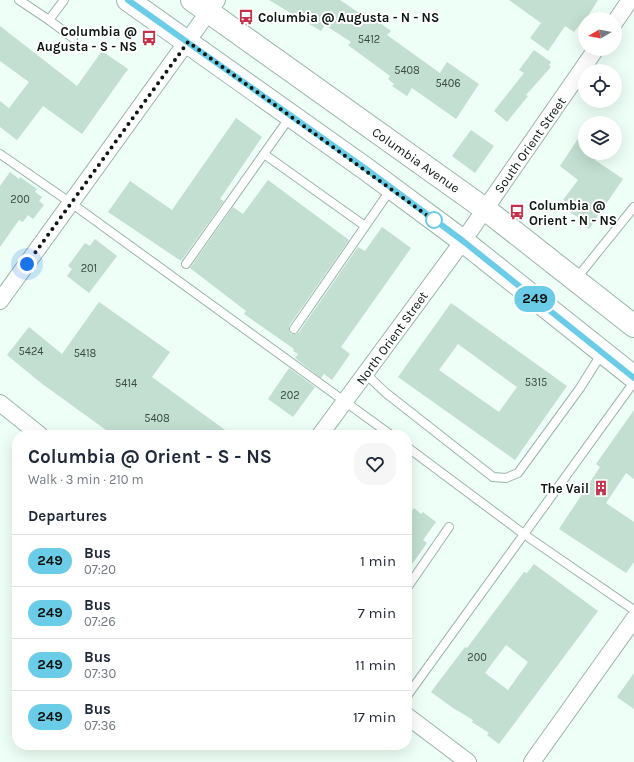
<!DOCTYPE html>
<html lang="en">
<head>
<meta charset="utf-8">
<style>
  body { margin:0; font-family:Karla,sans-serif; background:#f6f6f7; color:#1f2937; height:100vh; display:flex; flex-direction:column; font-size:15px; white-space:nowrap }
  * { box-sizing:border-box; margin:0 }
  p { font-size:13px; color:#747a83 }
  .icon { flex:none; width:22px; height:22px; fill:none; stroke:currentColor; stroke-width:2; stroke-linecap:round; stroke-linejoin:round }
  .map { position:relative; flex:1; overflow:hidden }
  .panel { position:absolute; left:12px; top:430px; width:400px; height:320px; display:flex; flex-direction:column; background:#fff; border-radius:16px; box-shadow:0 4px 16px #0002 }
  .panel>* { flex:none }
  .badge { padding:0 8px; border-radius:13px; font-size:14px; line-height:26px }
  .needle { width:26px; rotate:260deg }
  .fabs { position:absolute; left:578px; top:12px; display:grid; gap:8px }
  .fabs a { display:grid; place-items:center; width:44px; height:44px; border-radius:50%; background:#fff; box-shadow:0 4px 16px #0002; font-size:20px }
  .you { position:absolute; width:20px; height:20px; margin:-10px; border:3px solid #fff; border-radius:50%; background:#1a73e8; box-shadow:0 0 0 6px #1a73e833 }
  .map>.badge { position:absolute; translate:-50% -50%; box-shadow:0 0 0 2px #fff }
  h2 { padding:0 16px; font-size:15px; line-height:36px }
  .round { display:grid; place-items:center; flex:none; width:42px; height:42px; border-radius:16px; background:#f6f6f7 }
  .summary { display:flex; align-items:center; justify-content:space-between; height:68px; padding:0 16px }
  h1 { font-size:19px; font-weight:700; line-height:30px }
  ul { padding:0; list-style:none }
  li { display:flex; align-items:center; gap:12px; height:52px; padding:0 16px; border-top:1px solid #e0e1e3 }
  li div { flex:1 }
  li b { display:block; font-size:15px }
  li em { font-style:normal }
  li .badge { min-width:44px; font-weight:700; text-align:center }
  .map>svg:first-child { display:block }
  .building { fill:#c2dfd1; fill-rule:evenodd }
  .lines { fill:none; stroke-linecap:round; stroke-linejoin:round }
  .lane-casing { stroke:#99b5a8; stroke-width:10 }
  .street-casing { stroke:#99b5a8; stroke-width:18 }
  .secondary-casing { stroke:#99b5a8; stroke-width:24 }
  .lane { stroke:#fff; stroke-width:8 }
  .street { stroke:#fff; stroke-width:16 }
  .secondary { stroke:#fff; stroke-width:22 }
  .line-casing { stroke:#fff; stroke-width:9 }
  .line { stroke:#6bcce7; stroke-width:6 }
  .walk { stroke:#0d1813; stroke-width:4; stroke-dasharray:0 7.2 }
  .stop-dot { fill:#fff; stroke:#6bcce7; stroke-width:2 }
  .labels { text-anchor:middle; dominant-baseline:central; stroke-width:4; stroke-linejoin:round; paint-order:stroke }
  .number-label { font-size:11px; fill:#3a4a42 }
  .poi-label { font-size:13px; font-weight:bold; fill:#0d1813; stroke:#fff; text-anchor:start }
  .street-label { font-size:13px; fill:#0d1813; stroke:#fff }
</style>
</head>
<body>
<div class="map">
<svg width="634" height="762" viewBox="0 0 634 762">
  <rect width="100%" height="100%" fill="#edfff6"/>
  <!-- building -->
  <g class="building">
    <path d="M269,0H340L362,15L365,12L391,31L387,35L440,73L447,62L479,84L456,119L412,88L407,96L392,86L394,84L388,79L390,76L348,45L351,42L325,25L321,31Z"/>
    <path d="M509,0H598L583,24L581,23L574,32L565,26L548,51L530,38L541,23Z"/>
    <path d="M0,26L77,86L102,51L128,69L82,134L43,106L17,140L0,127V101L9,108L29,82L0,61Z"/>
    <path d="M534,50L551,62L549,65L551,67L526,95L528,96L507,122L494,111L524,73L519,70Z"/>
    <path d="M236,118L262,137L220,199L224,201L181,261L108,212L130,181L172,210Z"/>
    <path d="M585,128V153H600L595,160L623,179L589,229L578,221L579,218L570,212L573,207L563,200L578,180L560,166Z"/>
    <path d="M471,130L494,146L475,173L452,156Z"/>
    <path d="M10,172L19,179L20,177L37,189L35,192L42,197L39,201L44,205L33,219L28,215L23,222L19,220L0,247V186Z"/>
    <path d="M268,180L349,240L289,326V331L291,334H296L299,332L358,247L365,251L382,227L411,248L341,347L350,354L332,380L324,374L321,378L295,358L298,354L293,351L294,349L244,314L246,311L190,268L233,207L243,214Z"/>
    <path d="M95,239L117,256L89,293L67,276L72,269L68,266L85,243L90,246Z"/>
    <path d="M99,302L170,352L152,377L232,435H113L41,383L7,355L29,327L62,354Z"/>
    <path d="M451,303L567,386L515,460L398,377ZM458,344L517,387L499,412L439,370Z"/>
    <path d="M289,368L315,387L293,417L268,399Z"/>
    <path d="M634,410V479L626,473L606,503L634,522V562L626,573L559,529L600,467L596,464Z"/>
    <path d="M414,508L421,514L423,512L436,522L423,540L427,543L407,571V518Z"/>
    <path d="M534,564L598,611L499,744L487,735L489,733L472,722L473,720L453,708L431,692L465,647L467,648L524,572L527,573ZM506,645L528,662L508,690L485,673Z"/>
    <path d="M634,673V709L617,697Z"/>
  </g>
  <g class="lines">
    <defs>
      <g id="lane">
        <path d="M19,0L49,20"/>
        <path d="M64,0L49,20L73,38"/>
        <path d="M0,154L71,203L391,435"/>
        <path d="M264,154L365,226"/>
        <path d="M186,264L290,117"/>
        <path d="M576,279L634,207"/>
        <path d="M294,329L391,189"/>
        <path d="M366,374L386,393L493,477L506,478L518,473L580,388L602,353"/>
        <path d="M407,447L525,535L634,610"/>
        <path d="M407,588L449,527"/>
        <path d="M407,696L634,382"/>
      </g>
      <g id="street">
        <path d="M615,22L630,0"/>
        <path d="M0,301L217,0"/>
        <path d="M0,403L40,435"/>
        <path d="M320,435L463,241L596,49"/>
        <path d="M407,716L468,762"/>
        <path d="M532,762L634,619"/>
      </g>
      <g id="secondary">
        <path d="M128,0L366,169L463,241L634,377"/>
        <path d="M192,0L485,209L634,326"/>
      </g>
    </defs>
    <!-- lane casing -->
    <use href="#lane" class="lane-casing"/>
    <!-- street casing -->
    <use href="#street" class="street-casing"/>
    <!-- secondary casing -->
    <use href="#secondary" class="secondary-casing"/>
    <!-- lane -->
    <use href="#lane" class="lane"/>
    <!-- street -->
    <use href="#street" class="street"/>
    <!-- secondary -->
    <use href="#secondary" class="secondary"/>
  </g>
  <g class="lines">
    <defs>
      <path id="line" d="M128,0L366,169L463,241L634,378"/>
    </defs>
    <!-- line casing -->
    <use href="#line" class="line-casing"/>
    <!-- line -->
    <use href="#line" class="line"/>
    <!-- walk -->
    <path class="walk" d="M27,264L188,42L439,224L434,220"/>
  </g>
  <!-- icons -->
  <defs>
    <symbol id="bus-bare" viewBox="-9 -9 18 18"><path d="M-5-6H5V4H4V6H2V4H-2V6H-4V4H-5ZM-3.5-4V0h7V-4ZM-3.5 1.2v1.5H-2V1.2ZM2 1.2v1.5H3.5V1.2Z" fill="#c3324b" stroke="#fff" stroke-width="2.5" paint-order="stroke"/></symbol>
    <symbol id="building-bare" viewBox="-9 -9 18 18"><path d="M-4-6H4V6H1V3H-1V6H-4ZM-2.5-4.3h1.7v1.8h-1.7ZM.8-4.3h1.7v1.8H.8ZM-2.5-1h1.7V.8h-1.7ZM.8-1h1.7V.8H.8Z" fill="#c3324b" stroke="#fff" stroke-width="2.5" paint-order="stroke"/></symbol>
  </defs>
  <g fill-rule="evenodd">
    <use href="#bus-bare" x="235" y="6" width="22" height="22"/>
    <use href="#bus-bare" x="138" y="27" width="22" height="22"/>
    <use href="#bus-bare" x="506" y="201" width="22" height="22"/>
    <use href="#building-bare" x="590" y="477" width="22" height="22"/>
  </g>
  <!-- markers -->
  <circle class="stop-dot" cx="434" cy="220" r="8"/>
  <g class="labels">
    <!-- number labels -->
    <g class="number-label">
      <text x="369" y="39">5412</text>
      <text x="407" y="70">5408</text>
      <text x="448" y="83">5406</text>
      <text x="20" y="199">200</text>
      <text x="89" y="268">201</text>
      <text x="31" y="351">5424</text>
      <text x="85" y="353">5418</text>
      <text x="536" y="382">5315</text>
      <text x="126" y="383">5414</text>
      <text x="290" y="395">202</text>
      <text x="157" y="418">5408</text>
      <text x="477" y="657">200</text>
    </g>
    <!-- poi labels -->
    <g class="poi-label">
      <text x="258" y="17">Columbia @ Augusta - N - NS</text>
      <text x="137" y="31" text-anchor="end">Columbia @<tspan x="137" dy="15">Augusta - S - NS</tspan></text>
      <text x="529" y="205">Columbia @<tspan x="529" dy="15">Orient - N - NS</tspan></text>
      <text x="589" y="488" text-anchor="end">The Vail</text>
    </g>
    <!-- street labels -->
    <g class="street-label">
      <text transform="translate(530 145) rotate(-55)">South Orient Street</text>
      <text transform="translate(416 160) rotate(35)">Columbia Avenue</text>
      <text transform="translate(392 338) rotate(-54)">North Orient Street</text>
    </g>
  </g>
</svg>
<div class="fabs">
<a><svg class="needle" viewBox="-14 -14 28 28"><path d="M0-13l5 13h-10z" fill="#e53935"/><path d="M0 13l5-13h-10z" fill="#747a83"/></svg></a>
<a><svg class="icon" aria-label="locate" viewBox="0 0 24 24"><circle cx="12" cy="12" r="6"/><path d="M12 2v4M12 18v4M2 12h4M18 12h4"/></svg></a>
<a><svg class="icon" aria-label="layers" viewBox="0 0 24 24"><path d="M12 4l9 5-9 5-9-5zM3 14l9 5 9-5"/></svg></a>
</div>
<div class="you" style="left:27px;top:264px"></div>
<b class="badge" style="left:535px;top:299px;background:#6bcce7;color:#111">249</b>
<section class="panel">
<div class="summary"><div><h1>Columbia @ Orient - S - NS</h1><p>Walk · 3 min · 210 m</p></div><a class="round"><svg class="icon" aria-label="heart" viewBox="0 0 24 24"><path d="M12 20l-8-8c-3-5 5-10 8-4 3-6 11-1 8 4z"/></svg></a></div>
<h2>Departures</h2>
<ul>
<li><span class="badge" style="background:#6bcce7;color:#111">249</span><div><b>Bus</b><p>07:20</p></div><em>1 min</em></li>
<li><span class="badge" style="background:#6bcce7;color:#111">249</span><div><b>Bus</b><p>07:26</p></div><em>7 min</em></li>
<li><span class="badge" style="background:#6bcce7;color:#111">249</span><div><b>Bus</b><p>07:30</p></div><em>11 min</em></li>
<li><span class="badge" style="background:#6bcce7;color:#111">249</span><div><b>Bus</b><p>07:36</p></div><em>17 min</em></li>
</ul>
</section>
</div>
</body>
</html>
